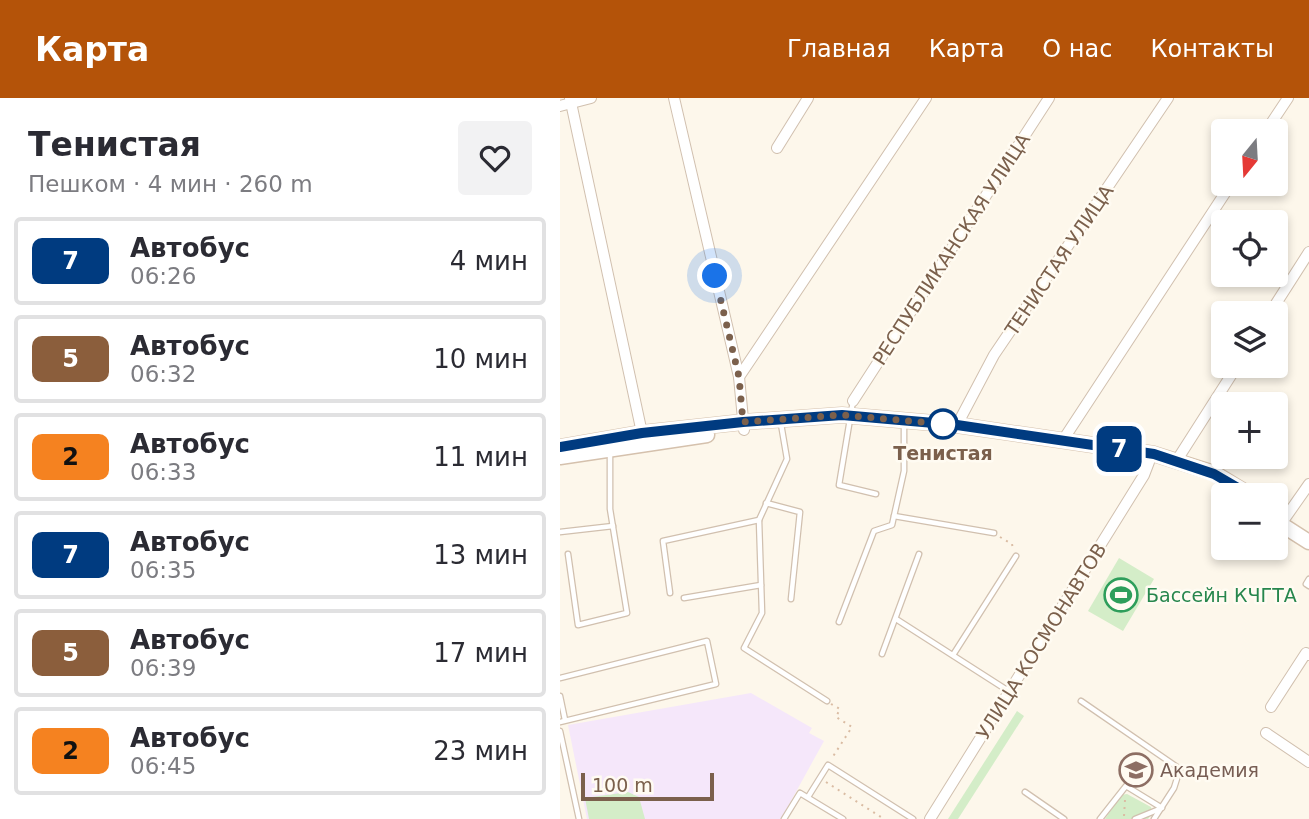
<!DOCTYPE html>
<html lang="ru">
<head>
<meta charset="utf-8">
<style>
  body { margin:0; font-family:"DejaVu Sans",sans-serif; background:#f2f2f3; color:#2b2b33; height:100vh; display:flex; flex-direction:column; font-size:26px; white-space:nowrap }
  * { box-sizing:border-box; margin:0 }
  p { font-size:23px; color:#7c7c81 }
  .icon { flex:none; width:38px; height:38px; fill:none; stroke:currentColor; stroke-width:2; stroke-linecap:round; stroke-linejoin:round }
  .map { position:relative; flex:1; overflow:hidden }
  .side { display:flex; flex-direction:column; background:#fff; width:560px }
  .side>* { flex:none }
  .badge { padding:0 14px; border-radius:10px; font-size:24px; line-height:46px }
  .needle { width:46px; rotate:198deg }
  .controls { position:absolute; left:651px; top:21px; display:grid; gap:14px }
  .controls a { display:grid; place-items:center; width:77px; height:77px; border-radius:7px; background:#fff; box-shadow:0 4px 10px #0003; font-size:35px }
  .scale { position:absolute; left:21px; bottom:18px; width:133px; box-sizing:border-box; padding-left:7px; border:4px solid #7b604c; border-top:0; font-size:19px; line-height:24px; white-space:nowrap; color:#7b604c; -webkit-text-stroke:5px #fffbf2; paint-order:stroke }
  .you { position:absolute; width:35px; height:35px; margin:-18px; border:5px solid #fff; border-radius:50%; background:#1a73e8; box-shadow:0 0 0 10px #1a73e833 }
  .map>.badge { position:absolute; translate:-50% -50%; box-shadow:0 0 0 4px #fff }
  .round { display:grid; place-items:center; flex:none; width:74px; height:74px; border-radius:7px; background:#f2f2f3 }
  .head { display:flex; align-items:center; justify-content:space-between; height:119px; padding:0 28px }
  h1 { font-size:33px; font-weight:700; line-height:52px }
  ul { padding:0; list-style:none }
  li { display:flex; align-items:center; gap:21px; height:88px; margin:0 14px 10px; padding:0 14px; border:4px solid #e1e1e2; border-radius:7px }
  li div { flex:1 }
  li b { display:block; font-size:26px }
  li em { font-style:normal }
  li .badge { min-width:77px; font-weight:700; text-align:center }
  header { display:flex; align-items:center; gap:42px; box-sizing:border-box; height:98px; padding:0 35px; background:#b45309; color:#fff }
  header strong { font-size:33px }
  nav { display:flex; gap:38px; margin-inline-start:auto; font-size:24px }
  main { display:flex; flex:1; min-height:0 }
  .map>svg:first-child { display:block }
  .education { fill:#f5e7fa }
  .green { fill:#d4edc8 }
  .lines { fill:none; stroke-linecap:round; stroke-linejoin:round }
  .service-casing { stroke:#d1c0af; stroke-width:7 }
  .minor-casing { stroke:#d1c0af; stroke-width:12 }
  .secondary-casing { stroke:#d5c1ad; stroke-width:17 }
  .path { stroke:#dabca3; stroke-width:2; stroke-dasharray:2 5; stroke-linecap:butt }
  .service { stroke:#fff; stroke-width:4.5 }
  .minor { stroke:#fff; stroke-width:10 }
  .secondary { stroke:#fff; stroke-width:14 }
  .line-casing { stroke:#fff; stroke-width:16 }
  .line { stroke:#003b80; stroke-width:10 }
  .walk { stroke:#7b604c; stroke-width:7; stroke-dasharray:0 12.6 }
  .stop-dot { fill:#fff; stroke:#003b80; stroke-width:3.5 }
  .labels { text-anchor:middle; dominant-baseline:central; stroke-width:5; stroke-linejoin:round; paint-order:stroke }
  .street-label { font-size:19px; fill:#7b604c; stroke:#fffbf2 }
  .stop-label { font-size:19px; font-weight:bold; fill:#7b604c; stroke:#fffbf2 }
  .leisure-label { font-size:19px; fill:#27864d; stroke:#fffbf2; text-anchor:start }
  .education-label { font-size:19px; fill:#785e54; stroke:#fffbf2; text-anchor:start }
</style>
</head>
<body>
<header>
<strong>Карта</strong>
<nav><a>Главная</a><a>Карта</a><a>О нас</a><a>Контакты</a></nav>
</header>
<main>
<section class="side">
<div class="head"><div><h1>Тенистая</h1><p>Пешком · 4 мин · 260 m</p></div><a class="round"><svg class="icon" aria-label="heart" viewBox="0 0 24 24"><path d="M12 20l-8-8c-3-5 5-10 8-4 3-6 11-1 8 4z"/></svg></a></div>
<ul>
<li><span class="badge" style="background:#003b80;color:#fff">7</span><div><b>Автобус</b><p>06:26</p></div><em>4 мин</em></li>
<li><span class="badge" style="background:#8b5e3c;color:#fff">5</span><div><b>Автобус</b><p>06:32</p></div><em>10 мин</em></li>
<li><span class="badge" style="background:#f58220;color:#111">2</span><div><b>Автобус</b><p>06:33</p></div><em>11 мин</em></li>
<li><span class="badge" style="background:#003b80;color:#fff">7</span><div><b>Автобус</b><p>06:35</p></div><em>13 мин</em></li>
<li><span class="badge" style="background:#8b5e3c;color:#fff">5</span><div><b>Автобус</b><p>06:39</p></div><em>17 мин</em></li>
<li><span class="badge" style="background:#f58220;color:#111">2</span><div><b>Автобус</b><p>06:45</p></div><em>23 мин</em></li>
</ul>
</section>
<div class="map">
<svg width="749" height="721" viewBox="0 0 749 721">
  <rect width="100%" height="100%" fill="#fdf7eb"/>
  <!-- education -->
  <path class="education" d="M191,595L252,630L249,635L264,643L221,721H27L8,627Z"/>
  <!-- green -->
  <g class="green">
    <path d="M559,460L594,481L563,533L528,513Z"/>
    <path d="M457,613L464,618L398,721H388Z"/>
    <path d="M68,694L79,699L85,721H29L25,700Z"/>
    <path d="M567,696L591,709L592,716L588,721H545L561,697Z"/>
  </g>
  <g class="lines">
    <defs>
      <g id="service">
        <path d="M293,303L279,387L316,396"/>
        <path d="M221,326L227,361L199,422L202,515L184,550L267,603"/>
        <path d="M206,405L240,414L231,501"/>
        <path d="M334,418L434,435"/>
        <path d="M0,434L53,428"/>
        <path d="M8,456L18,527L67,515L50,411V355"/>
        <path d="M749,481L746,486L749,488"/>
        <path d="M110,495L103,443L199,422"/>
        <path d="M124,500L201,487"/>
        <path d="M336,521L450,594"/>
        <path d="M279,524L314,433L332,427L344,373V324"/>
        <path d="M322,556L359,456"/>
        <path d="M393,557L456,458"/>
        <path d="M0,580L147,543L156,586L0,624"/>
        <path d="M0,598L5,622"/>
        <path d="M521,603L620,671L614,690L594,721"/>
        <path d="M0,633L19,721"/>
        <path d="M465,694L504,721"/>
        <path d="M248,699L268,667L353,721"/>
        <path d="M224,721L240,695L283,721"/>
        <path d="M540,721L566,688L602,710L575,721"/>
      </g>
      <g id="minor">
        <path d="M10,0L82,335"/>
        <path d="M114,0L179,279L184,332"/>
        <path d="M0,8L31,0"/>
        <path d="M706,33L728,0"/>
        <path d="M217,50L248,0"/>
        <path d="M710,215L749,154"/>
        <path d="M179,279L366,0"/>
        <path d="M293,303L489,0"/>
        <path d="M397,327L434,257L608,0"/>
        <path d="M503,342L671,86"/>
        <path d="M617,362L677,268"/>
        <path d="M721,426L749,386"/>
        <path d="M711,609L746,555L749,557"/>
        <path d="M706,635L749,664"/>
        <path d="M370,721L584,377L589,364"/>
      </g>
      <g id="secondary">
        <path d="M0,349L82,335L183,324L282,317L397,327L594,356L654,375L690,397"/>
        <path d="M0,359L147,337"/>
        <path d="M716,423L749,444"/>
      </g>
    </defs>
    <!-- service casing -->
    <use href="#service" class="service-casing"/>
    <!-- minor casing -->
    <use href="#minor" class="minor-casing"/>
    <!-- secondary casing -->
    <use href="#secondary" class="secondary-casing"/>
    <!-- path -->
    <g class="path">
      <path d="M440,439L452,446L453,451"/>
      <path d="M271,606L280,611L276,619L292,629L272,660"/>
      <path d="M266,684L324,721"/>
      <path d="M564,718L565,702"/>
    </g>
    <!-- service -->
    <use href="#service" class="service"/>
    <!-- minor -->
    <use href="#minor" class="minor"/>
    <!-- secondary -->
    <use href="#secondary" class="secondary"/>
  </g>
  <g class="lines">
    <defs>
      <path id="line" d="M0,349L82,335L183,324L282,317L397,327L594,356L654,376L690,397"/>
    </defs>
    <!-- line casing -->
    <use href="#line" class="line-casing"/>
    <!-- line -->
    <use href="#line" class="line"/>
    <!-- walk -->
    <path class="walk" d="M155,178L179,279L183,324L282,317L383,326"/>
  </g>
  <!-- icons -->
  <defs>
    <symbol id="stadium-ring" viewBox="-11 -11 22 22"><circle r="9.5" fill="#fffbf2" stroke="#2e9e5b" stroke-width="1.5"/><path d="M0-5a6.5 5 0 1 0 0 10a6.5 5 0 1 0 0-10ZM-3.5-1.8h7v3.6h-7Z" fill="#2e9e5b"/></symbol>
    <symbol id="school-ring" viewBox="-11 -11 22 22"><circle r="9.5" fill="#fffbf2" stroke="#8d6e63" stroke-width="1.5"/><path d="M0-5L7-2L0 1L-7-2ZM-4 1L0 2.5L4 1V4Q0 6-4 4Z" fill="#8d6e63"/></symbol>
  </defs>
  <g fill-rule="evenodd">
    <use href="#stadium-ring" x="542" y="478" width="38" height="38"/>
    <use href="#school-ring" x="557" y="653" width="38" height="38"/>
  </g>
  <!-- markers -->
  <circle class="stop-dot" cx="383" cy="326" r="14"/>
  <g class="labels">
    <!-- street labels -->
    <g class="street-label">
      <text transform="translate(391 151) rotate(-57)">РЕСПУБЛИКАНСКАЯ УЛИЦА</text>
      <text transform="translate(499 162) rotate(-56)">ТЕНИСТАЯ УЛИЦА</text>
      <text transform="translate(481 543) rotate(-58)">УЛИЦА КОСМОНАВТОВ</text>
    </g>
    <!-- stop labels -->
    <g class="stop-label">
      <text x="383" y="355">Тенистая</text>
    </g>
    <!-- leisure labels -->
    <g class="leisure-label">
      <text x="586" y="497">Бассейн КЧГТА</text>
    </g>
    <!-- education labels -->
    <g class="education-label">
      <text x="600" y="672">Академия</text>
    </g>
  </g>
</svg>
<div class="controls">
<a><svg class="needle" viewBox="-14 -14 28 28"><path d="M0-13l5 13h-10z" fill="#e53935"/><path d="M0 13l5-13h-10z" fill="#7c7c81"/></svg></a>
<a><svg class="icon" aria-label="locate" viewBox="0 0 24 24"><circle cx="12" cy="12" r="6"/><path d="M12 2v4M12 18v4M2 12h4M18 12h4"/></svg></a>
<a><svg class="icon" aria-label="layers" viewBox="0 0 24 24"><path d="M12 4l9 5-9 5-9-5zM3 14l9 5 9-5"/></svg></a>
<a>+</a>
<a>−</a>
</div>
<div class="scale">100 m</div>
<div class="you" style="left:155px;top:178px"></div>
<b class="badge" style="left:559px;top:351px;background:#003b80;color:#fff">7</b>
</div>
</main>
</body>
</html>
